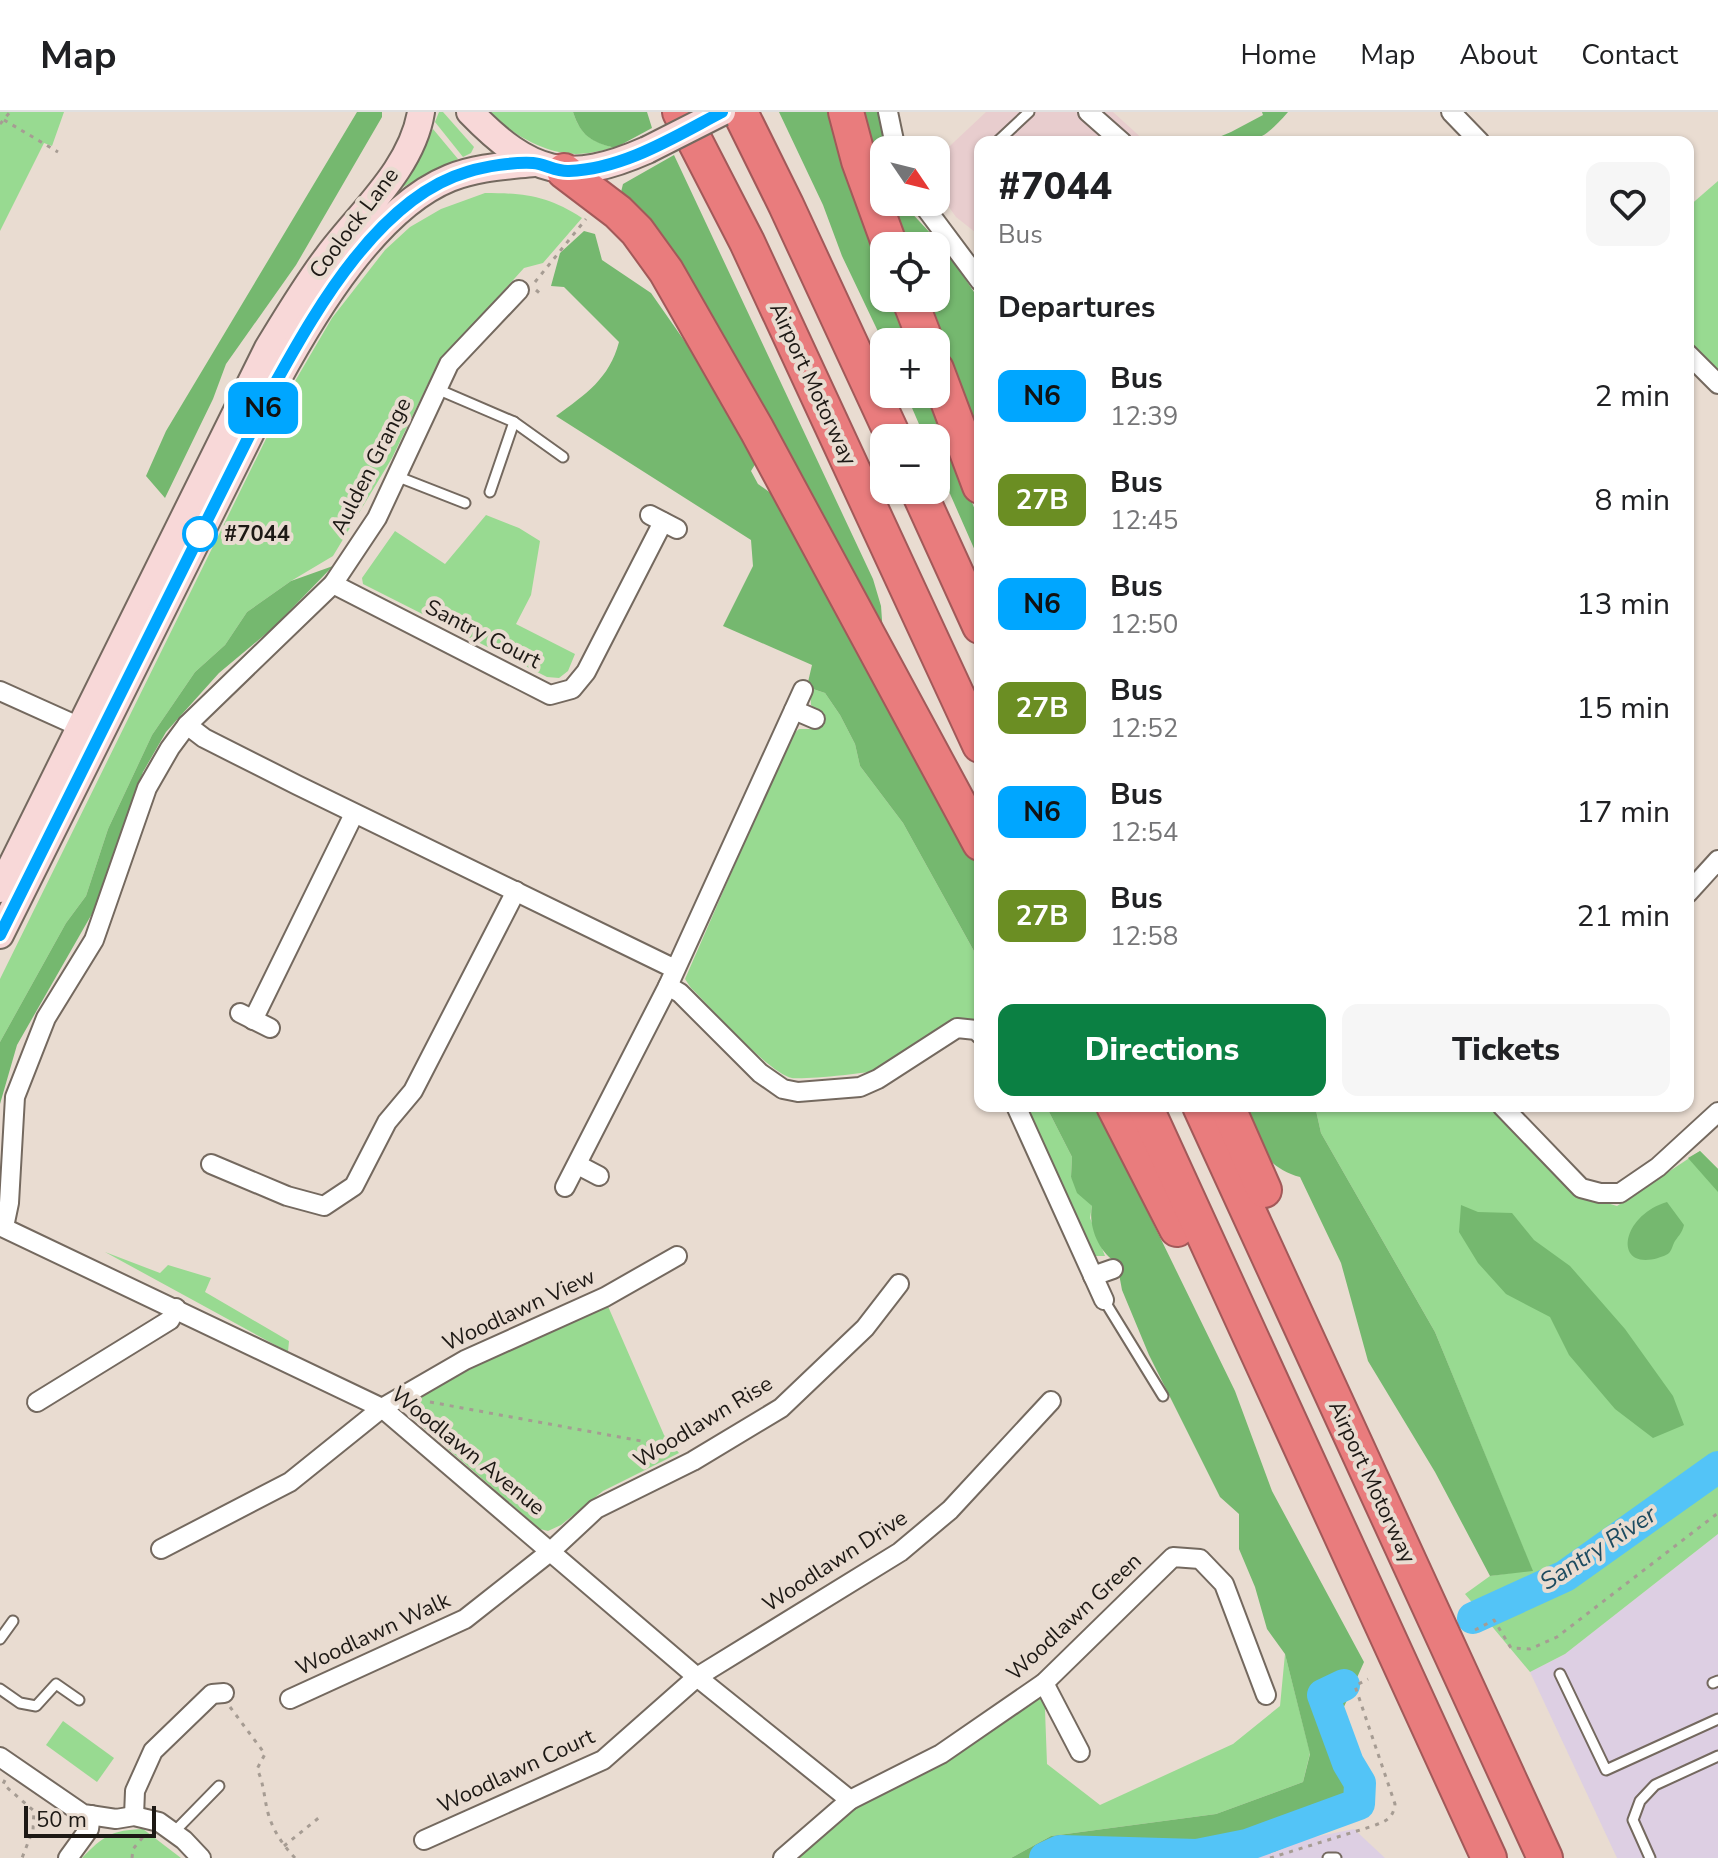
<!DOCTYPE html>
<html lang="en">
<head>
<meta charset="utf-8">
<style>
  body { margin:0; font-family:"Nunito Sans",sans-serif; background:#f6f6f6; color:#202124; height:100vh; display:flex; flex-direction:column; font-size:30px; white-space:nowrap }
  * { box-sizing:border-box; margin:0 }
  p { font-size:26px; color:#757577 }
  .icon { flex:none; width:44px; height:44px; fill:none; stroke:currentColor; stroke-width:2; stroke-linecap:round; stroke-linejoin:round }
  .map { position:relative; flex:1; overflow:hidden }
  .panel { position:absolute; left:974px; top:24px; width:720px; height:976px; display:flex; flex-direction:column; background:#fff; border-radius:16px; box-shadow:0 2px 6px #0004 }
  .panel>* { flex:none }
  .badge { padding:0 16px; border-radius:12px; font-size:28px; line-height:52px }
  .needle { width:52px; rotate:125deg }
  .tools { position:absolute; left:870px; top:24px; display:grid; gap:16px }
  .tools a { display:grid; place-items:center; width:80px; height:80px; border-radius:16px; background:#fff; box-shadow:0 2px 6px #0004; font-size:40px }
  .scale { position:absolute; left:24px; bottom:20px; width:132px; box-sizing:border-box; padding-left:8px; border:4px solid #1d1915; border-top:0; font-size:22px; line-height:28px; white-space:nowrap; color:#1d1915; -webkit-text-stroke:6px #e9dcd1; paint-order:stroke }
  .map>.badge { position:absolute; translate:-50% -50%; box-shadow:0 0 0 4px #fff }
  h2 { padding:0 24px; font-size:30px; line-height:72px }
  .round { display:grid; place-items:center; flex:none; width:84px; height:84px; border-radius:16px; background:#f6f6f6 }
  .headline { display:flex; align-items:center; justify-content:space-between; height:136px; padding:0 24px }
  h1 { font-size:38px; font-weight:800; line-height:60px }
  .button { display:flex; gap:16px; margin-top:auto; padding:16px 24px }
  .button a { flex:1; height:92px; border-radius:16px; background:#0b8043; color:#fff; font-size:32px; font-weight:800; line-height:92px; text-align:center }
  .button a+a { background:#f6f6f6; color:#202124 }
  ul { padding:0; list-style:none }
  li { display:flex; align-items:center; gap:24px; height:104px; padding:0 24px }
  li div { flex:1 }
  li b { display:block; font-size:30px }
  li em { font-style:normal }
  li .badge { min-width:88px; font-weight:700; text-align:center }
  header { display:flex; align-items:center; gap:48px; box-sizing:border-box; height:112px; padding:0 40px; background:#fff; border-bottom:2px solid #e0e0e0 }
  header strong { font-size:38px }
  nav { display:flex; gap:44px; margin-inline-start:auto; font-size:28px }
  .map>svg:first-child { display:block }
  .commercial { fill:#e8cdce }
  .industrial { fill:#ddcfe3 }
  .green { fill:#98da91 }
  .forest { fill:#75b86f }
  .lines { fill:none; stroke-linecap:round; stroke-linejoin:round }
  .river { stroke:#53c4f7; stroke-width:32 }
  .lane-casing { stroke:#74695f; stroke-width:13 }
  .street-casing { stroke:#74695f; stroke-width:22 }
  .secondary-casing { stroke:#74695f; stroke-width:30 }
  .highway-casing { stroke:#a25959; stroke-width:38 }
  .path { stroke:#a69c93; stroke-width:3; stroke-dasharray:4 6; stroke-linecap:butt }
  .lane { stroke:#fff; stroke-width:9 }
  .street { stroke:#fff; stroke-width:18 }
  .secondary { stroke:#f8d8d8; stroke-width:26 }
  .highway { stroke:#e97c7d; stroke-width:34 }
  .secondary-bridge-casing { stroke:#74695f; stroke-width:30; stroke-linecap:butt }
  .secondary-bridge { stroke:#f8d8d8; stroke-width:26 }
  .line-casing { stroke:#fff; stroke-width:18 }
  .line { stroke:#00a6ff; stroke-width:12 }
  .stop-dot { fill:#fff; stroke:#00a6ff; stroke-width:4 }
  .labels { text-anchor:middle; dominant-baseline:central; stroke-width:8; stroke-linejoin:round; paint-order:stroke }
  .street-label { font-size:22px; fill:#1d1915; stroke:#e9dcd1 }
  .stop-label { font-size:22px; font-weight:bold; fill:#1d1915; stroke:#e9dcd1; text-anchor:start }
  .water-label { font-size:24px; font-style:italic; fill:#1d4b60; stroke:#e9dcd1 }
</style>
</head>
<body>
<header>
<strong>Map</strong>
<nav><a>Home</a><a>Map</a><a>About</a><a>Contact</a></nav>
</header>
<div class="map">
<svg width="1718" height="1746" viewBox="0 0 1718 1746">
  <rect width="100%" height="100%" fill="#e9dcd1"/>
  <!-- commercial -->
  <path class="commercial" d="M986,0H1113L1146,30H980V124L956,105L936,77V47Z"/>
  <!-- industrial -->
  <g class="industrial">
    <path d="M1718,1422V1746H1617L1530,1560L1565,1542Z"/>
    <path d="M1354,1717L1385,1746H1210Z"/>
  </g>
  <!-- green -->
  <g class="green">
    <path d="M0,0H64L52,34L44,31L0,119Z"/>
    <path d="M439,0H443L474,35L471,41L463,45L435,10Z"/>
    <path d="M491,0H573C581,24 591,29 615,36C602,38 589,42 576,42C547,42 509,22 491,0Z"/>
    <path d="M433,17L458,47L401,76L399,73L419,44Z"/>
    <path d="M1718,69V263L1688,232V95Z"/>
    <path d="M485,81C524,81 549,84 582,106L543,151L524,156L438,251L392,346L333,444L291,469L247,500L225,533L195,560L152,623L108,717L86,784L66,811L0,930V867L291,276L332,206L385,138L410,115L441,97Z"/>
    <path d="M486,403L519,416L540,429L531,483L516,512L575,542L568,559L559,566L547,565L363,472L362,466L395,419L445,452Z"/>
    <path d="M810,576L825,581L840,603L855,632L860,654L903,711L980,850V910C948,897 906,943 878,958C871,961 801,968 792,966C768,961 711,895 691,876L685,867L791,624L799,617H811L819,600L811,593Z"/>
    <path d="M1026,994H1046L1072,1045L1071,1065L1092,1094L1090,1106L1105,1144H1095L1088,1135Z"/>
    <path d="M1315,994H1493L1583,1084L1617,1094L1700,1039L1718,1057V1422L1565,1542L1530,1560L1465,1482L1490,1464L1532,1458L1435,1220L1321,1021Z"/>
    <path d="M105,1140L160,1161L168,1153L211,1166L205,1180L289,1229L288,1240Z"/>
    <path d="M607,1192L664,1323L679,1341L603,1379L561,1413L548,1419L540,1417L409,1303L416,1283L487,1246Z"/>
    <path d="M1285,1542L1310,1641L1303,1670L1216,1702L1051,1724L1011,1746H792L852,1699L1044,1571L1047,1652L1100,1693L1233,1632L1280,1594Z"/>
    <path d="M63,1609L114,1646L97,1670L46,1633Z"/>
    <path d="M143,1717L181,1746H82C103,1724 112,1718 143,1717Z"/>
  </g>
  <!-- forest -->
  <g class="forest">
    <path d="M357,0H382V5L296,153L226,252L213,287L165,386L146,364L166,319Z"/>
    <path d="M573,0H647L652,16L615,36C591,30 581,24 573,0Z"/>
    <path d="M779,0H829L884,155V186H895L911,230L884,232L842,144L823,93Z"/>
    <path d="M859,0H881L889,38H884V90H905L907,96L946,138L980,189V342L953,267L916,186H936V134H897L875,73L859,10Z"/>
    <path d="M1262,0H1288C1258,35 1250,30 1207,30L1231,20L1263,3Z"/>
    <path d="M674,43L873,467L881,494L883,522L673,139L650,106L621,80L623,72Z"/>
    <path d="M584,119L595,122L602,148L651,181L704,257L759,346L751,359L758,372L772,382L871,555L980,759V850L903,711L860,654L855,632L840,603L825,581L810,576L808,570L812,553L723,514L753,454L751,428L556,304C586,282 609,267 619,230L564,175L551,174L560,141Z"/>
    <path d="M906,282H930L980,411V450L936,350V326H925Z"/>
    <path d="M333,454L274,515L219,561L166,620L143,660L93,800L17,933L0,992V930L66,811L86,784L108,717L152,623L195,560L225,533L247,500L291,469Z"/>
    <path d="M1046,994H1096L1235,1279L1272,1379L1364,1550L1343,1597L1372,1674L1348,1683L1323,1719L1274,1740L1232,1746H1011L1051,1724L1216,1702L1303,1670L1310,1642L1285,1542L1267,1517L1255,1475L1239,1437V1402L1220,1385L1149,1243L1122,1178L1117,1151C1099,1140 1088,1115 1092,1094L1077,1081L1071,1065L1072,1045Z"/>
    <path d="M1239,994H1315L1321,1021L1435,1220L1533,1459L1490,1464L1435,1360L1368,1249L1341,1151L1300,1065C1263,1055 1253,1026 1239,994Z"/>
    <path d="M1700,1039L1718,1057V1080L1688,1046Z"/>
    <path d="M1667,1090L1684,1113C1682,1121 1679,1123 1675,1129C1673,1132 1672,1138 1669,1141C1667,1143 1661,1145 1658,1146C1613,1159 1620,1104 1667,1090Z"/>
    <path d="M1461,1093L1478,1100L1512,1101L1534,1128L1570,1154L1625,1217L1673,1284L1684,1313L1653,1326L1615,1297L1569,1243L1550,1205L1506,1182L1478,1151L1459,1120Z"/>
  </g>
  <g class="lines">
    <!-- river -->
    <g class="river">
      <path d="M1473,1506L1565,1464L1718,1355"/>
      <path d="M1045,1746L1060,1739L1197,1743L1247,1733L1359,1692L1360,1671L1348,1651L1323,1583L1344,1573"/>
    </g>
    <defs>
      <g id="lane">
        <path d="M997,30L1029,0"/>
        <path d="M437,277L514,310L563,345"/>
        <path d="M396,364L465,391"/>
        <path d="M490,380L514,310"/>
        <path d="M1104,1188L1163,1284"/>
        <path d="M0,1527L13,1509"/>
        <path d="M1560,1562L1606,1658L1718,1607"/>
        <path d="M1713,1571L1718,1569"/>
        <path d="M0,1577L20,1591L36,1594L56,1572L79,1588"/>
        <path d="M174,1720L219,1674"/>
        <path d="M1328,1746H1336"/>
        <path d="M1650,1746L1633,1708L1640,1689L1655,1673L1718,1644"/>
      </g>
      <g id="street">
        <path d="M888,0L896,38"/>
        <path d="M1088,0L1122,30"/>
        <path d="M1451,0L1480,30"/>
        <path d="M921,90L980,169"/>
        <path d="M1688,242L1718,272"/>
        <path d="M650,403L677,417"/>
        <path d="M333,472L550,583L572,577L586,560L663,410"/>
        <path d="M0,579L89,619"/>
        <path d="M794,598L815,607"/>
        <path d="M187,613L204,626L297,673L675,857"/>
        <path d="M1688,781L1718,748"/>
        <path d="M668,874L680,881L760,961L783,977L798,980L860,975L878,967L957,916L976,918L980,922"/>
        <path d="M240,901L270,916"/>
        <path d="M253,908L354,702"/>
        <path d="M1016,994L1104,1188"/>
        <path d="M1502,994L1581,1076L1600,1081H1620L1658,1055L1718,1000"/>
        <path d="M211,1052L287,1084L324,1094L354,1074L387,1010L413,979L516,779"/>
        <path d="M578,1053L599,1064"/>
        <path d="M565,1075L668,874L803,578"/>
        <path d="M0,1114L382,1296L697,1565L850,1688"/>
        <path d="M4,1115L9,1091L15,985L46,906L94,828L147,676L170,636L187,613L333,472L377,406L449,252L519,178"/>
        <path d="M1093,1164L1113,1157"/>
        <path d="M37,1290L170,1208L176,1196"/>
        <path d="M161,1437L290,1370L382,1296L465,1248L605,1185L677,1144"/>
        <path d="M1044,1571L1080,1640"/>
        <path d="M290,1587L465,1507L551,1439L596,1397L693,1349L781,1296L865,1216L899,1172"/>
        <path d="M0,1645L83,1702L116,1707L134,1704L159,1710L184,1728L201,1746"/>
        <path d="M134,1704L135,1679L153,1639L212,1582L224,1581"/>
        <path d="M424,1728L603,1648L697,1565L900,1440L950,1398L1051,1289"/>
        <path d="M68,1746L89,1717L91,1703"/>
        <path d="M783,1746L850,1688L941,1642L1044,1571L1173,1445L1200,1447L1224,1472L1266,1583"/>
      </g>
      <g id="secondary">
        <path d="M470,0C530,62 568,73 647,38"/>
        <path d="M0,777L268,236C287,205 306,173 328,144C361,100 412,56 421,0"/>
        <path d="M0,823L277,268C314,200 376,96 450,66C477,55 506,54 534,51"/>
      </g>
      <g id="highway">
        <path d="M680,0L747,130L980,633"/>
        <path d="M740,0L786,93L894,326"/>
        <path d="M846,0L859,49L890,134"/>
        <path d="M564,59L618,100L637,119L666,159L757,318L980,731"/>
        <path d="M909,186L926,230"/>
        <path d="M936,257L980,374"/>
        <path d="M918,378L980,514"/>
        <path d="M1114,994L1177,1117"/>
        <path d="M1145,994L1489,1746"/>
        <path d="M1200,994L1545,1746"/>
        <path d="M1227,994L1264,1078"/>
      </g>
    </defs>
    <!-- lane casing -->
    <use href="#lane" class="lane-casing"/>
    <!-- street casing -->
    <use href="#street" class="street-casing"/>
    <!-- secondary casing -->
    <use href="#secondary" class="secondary-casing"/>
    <!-- highway casing -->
    <use href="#highway" class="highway-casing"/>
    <!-- path -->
    <g class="path">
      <path d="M4,8L58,40"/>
      <path d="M0,12L10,0"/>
      <path d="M535,170L586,107"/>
      <path d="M536,178L543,184"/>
      <path d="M430,1290L679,1336"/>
      <path d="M1475,1518L1494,1508L1511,1536L1530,1537L1557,1525L1718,1401"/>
      <path d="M230,1595L265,1642L257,1657C264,1671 264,1686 268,1701C273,1719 283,1733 295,1746"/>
      <path d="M5,1668L3,1672L34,1699L33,1718L22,1746"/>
      <path d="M284,1734L321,1704"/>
      <path d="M132,1746L133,1737L143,1725"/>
      <path d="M1270,1746L1373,1714C1386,1709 1393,1707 1395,1692L1355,1574L1368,1567"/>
    </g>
    <!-- lane -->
    <use href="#lane" class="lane"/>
    <!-- street -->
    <use href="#street" class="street"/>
    <!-- secondary -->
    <use href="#secondary" class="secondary"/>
    <!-- highway -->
    <use href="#highway" class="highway"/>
    <defs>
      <path id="secondary-bridge" d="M647,38L722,0"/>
    </defs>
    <!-- secondary-bridge casing -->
    <use href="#secondary-bridge" class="secondary-bridge-casing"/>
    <!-- secondary-bridge -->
    <use href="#secondary-bridge" class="secondary-bridge"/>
  </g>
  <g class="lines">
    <defs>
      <path id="line" d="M0,823L277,268C318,194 381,85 467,60C486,54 513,50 533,51C545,52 557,60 569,59C624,57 674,25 722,0"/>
    </defs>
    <!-- line casing -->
    <use href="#line" class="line-casing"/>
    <!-- line -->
    <use href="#line" class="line"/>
  </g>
  <!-- markers -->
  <circle class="stop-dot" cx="200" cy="422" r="16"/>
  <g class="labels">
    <!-- street labels -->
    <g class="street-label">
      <text transform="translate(354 111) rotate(-53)">Coolock Lane</text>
      <text transform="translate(813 272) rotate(65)">Airport Motorway</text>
      <text transform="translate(371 354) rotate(-63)">Aulden Grange</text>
      <text transform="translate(483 522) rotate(27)">Santry Court</text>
      <text transform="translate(519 1198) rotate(-25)">Woodlawn View</text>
      <text transform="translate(703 1310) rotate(-31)">Woodlawn Rise</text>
      <text transform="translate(468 1339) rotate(39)">Woodlawn Avenue</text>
      <text transform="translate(1372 1370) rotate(65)">Airport Motorway</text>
      <text transform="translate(835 1449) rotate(-33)">Woodlawn Drive</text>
      <text transform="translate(1074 1505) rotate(-43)">Woodlawn Green</text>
      <text transform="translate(373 1522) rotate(-25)">Woodlawn Walk</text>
      <text transform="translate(516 1659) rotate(-25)">Woodlawn Court</text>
    </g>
    <!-- stop labels -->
    <g class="stop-label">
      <text x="224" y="422">#7044</text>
    </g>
    <!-- water labels -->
    <g class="water-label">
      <text transform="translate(1598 1436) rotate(-33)">Santry River</text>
    </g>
  </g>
</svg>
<div class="tools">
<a><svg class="needle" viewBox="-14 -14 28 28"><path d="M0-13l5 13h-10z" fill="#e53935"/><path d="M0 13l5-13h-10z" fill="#757577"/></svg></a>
<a><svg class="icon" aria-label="locate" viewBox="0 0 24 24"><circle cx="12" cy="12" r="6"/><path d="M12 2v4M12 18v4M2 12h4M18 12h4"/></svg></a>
<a>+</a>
<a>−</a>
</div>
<div class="scale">50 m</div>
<b class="badge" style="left:263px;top:296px;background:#00a6ff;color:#111">N6</b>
<section class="panel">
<div class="headline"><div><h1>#7044</h1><p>Bus</p></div><a class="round"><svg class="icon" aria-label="heart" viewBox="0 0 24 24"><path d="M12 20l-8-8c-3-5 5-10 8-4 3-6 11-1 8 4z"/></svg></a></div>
<h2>Departures</h2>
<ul>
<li><span class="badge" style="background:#00a6ff;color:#111">N6</span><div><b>Bus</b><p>12:39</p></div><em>2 min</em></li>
<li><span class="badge" style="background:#6b8e23;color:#fff">27B</span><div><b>Bus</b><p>12:45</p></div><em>8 min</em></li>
<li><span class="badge" style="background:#00a6ff;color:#111">N6</span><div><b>Bus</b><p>12:50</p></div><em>13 min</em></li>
<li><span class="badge" style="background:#6b8e23;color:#fff">27B</span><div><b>Bus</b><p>12:52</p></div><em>15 min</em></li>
<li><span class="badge" style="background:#00a6ff;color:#111">N6</span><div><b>Bus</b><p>12:54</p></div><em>17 min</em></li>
<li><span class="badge" style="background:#6b8e23;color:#fff">27B</span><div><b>Bus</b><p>12:58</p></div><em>21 min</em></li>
</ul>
<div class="button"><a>Directions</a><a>Tickets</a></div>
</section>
</div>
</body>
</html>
